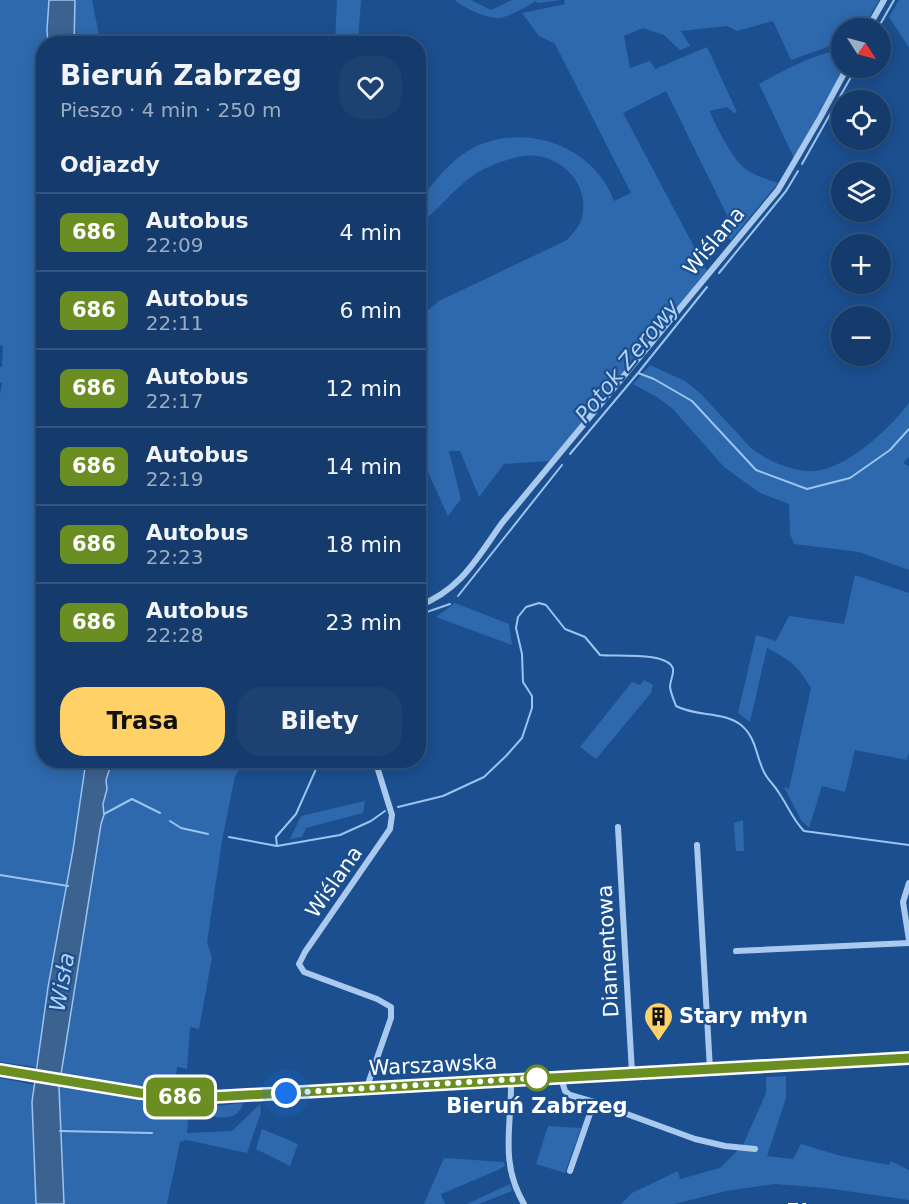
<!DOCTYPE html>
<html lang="pl">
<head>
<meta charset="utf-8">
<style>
  body { margin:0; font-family:"DejaVu Sans",sans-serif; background:#1d4271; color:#f1f3f6; height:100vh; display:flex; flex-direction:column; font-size:22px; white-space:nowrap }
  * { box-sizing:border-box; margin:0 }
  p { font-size:20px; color:#9dadc1 }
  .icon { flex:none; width:33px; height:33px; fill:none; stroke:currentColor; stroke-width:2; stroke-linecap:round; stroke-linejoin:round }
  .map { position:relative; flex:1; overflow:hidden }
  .sheet { position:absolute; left:36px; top:36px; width:390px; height:732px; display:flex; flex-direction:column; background:#143b6b; border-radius:24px; box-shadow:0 3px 15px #0003,0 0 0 2px #33557e }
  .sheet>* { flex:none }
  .badge { padding:0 12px; border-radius:9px; font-size:21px; line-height:39px }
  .needle { width:39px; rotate:126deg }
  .buttons { position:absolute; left:831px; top:18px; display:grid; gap:12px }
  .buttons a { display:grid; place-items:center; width:60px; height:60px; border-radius:50%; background:#143b6b; box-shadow:0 3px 15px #0003,0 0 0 2px #33557e; font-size:30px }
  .you { position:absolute; width:30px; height:30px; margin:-15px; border:4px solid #fff; border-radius:50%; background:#1a73e8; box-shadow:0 0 0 9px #1a73e833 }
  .map>.badge { position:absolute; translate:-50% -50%; box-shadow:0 0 0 3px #fff }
  h2 { padding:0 24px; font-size:22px; line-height:54px }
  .round { display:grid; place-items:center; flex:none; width:63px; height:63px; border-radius:24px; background:#1d4271 }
  .headline { display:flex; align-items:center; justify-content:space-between; height:102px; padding:0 24px }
  h1 { font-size:28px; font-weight:600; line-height:45px }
  .button { display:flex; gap:12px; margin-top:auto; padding:12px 24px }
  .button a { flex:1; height:69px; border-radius:24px; background:#ffd166; color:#111; font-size:24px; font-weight:600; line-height:69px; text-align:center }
  .button a+a { background:#1d4271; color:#f1f3f6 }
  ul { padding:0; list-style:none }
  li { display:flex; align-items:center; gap:18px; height:78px; padding:0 24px; border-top:2px solid #33557e }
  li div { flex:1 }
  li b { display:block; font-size:22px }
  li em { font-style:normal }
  li .badge { min-width:66px; font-weight:700; text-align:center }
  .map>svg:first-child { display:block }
  .green { fill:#2e69ad }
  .water { fill:#3c6290; stroke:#9cc4f0; stroke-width:1.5 }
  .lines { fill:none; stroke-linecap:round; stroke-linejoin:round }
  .stream { stroke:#9cc4f0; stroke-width:2 }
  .minor { stroke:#a9c9ee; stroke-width:6 }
  .primary { stroke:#f0f6ff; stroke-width:12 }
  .rail { stroke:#fff; stroke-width:2; stroke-dasharray:10 4.5; stroke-linecap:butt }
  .line-casing { stroke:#fff; stroke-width:14 }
  .line { stroke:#6b8e23; stroke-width:9 }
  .walk { stroke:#fff; stroke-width:6; stroke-dasharray:0 10.8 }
  .stop-dot { fill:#fff; stroke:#6b8e23; stroke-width:3 }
  .labels { text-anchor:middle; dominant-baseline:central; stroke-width:4.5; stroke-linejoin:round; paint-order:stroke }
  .street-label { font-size:21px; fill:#fff; stroke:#1b4f8f }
  .poi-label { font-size:21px; font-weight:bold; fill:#fff; stroke:#1b4f8f; text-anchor:start }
  .stop-label { font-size:21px; font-weight:bold; fill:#fff; stroke:#1b4f8f }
  .water-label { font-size:22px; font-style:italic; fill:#b5d3f5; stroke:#1b4f8f }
</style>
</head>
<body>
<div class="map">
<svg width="909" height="1204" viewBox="0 0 909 1204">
  <rect width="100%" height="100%" fill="#1b4f8f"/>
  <!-- green -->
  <g class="green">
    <path d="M0,0H49L47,30L48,43L44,44V760L86,761L73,850L36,1067L0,1062V395L2,383H0V367H2L3,346L0,345Z"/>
    <path d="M75,0H92L99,35L135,43H113L98,41L87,43H74Z"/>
    <path d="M337,0H361L358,43H335Z"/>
    <path d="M455,0H471L491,10L512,0H561L538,3L535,1C531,5 506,18 500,18C488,19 463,8 455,0Z"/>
    <path d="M564,0H879L863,28H842L841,42L791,60L773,21L737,31L727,26L681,31L690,46L680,50L664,35L643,28L624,36L630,68L650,61L655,69L707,47L737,112L734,113L727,107L710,111C714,124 731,154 740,164C749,174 766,179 778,183L731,240L724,235L730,221L666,91L623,113L707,271L629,366L628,364L619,380L550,461L504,464L479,497L460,451H449L461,499L448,516L427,470L419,445V318L439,301L567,240C573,233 580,226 582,217C589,187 567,161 538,156C525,154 511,158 498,163C462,175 447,203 419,225V200C435,182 449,161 471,149C523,121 594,145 614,201L631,193L555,44L539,36L522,13L565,4Z"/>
    <path d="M899,0H909V48L889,17Z"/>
    <path d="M841,49L842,68H844L794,158L759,84C786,69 811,56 841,49Z"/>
    <path d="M650,365L685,381L700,393L751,448C767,460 787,469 807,471C843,474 889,429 909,403V457L903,463L909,466V570L859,552L794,544L790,534L789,504L760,493L724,467L673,409L657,397L633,384Z"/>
    <path d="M855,575L909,593V753L907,760L855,750L845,792L822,786L809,828L801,820L784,787L789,789L811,688C799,667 789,659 767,648L750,722L738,713L756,635L776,641L789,616L844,624Z"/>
    <path d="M455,603L509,624L512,645L436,617Z"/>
    <path d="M644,680L653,685L651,693L596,759L580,747L632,682L640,685Z"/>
    <path d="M112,761H258L252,766L243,765L235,776L222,841L207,942L212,958L199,1029L190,1027L187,1069L177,1067L176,1077L163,1089L61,1074L101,824L104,815L103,804L107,789L106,780Z"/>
    <path d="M365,801L363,813L306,828L302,837L290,839L301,816Z"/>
    <path d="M743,820L744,851H736L734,823Z"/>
    <path d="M786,1076V1098L767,1156L793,1159L801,1144L841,1156L889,1165L891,1161L909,1170V1200L825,1188L775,1184L726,1191L675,1204H621L632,1193L678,1171L680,1179L720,1168L743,1145L766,1093V1077Z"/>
    <path d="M0,1078L34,1085L32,1124L36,1204H0Z"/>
    <path d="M59,1087L157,1103L187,1106L189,1108L187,1133L232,1131L260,1104L261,1112L247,1153L186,1140L180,1142L167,1204H64Z"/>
    <path d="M243,1103C238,1122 221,1117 205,1116L203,1112L208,1107Z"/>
    <path d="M548,1126L581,1128L565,1173L536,1164Z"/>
    <path d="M262,1129L298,1144L290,1166L256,1149Z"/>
    <path d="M444,1158L504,1162L505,1166L498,1170L441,1194L445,1204H424Z"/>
    <path d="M510,1184L512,1191L479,1204H467Z"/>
  </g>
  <!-- water -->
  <g class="water">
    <path d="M49,0H75L74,43H48L47,30Z"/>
    <path d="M86,761H112L106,780L107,789L103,804L104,815L101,824L59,1087L64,1204H36L32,1102L48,987L73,850Z"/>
  </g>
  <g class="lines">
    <!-- stream -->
    <g class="stream">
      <path d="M878,28L894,0"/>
      <path d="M802,164L856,68"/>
      <path d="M719,273L786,191L798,171"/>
      <path d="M638,373L654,379L692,401L756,470L807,489L850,478L890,450L909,429"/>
      <path d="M570,454L638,373L707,287"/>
      <path d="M458,596L562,465"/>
      <path d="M418,615L450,604"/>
      <path d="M398,807L443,796L484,777L506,756L522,738L532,708V696L523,682L522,654L516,628L518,617L526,607L539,603L546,605L565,629L585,637L600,655C614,657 669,651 673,669C674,674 670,681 670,687C671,694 674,700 676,706C696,717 723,711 741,725C757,738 756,758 765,774C769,781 775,786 779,793C788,806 793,820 804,831L909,845"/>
      <path d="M104,814L132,799L160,813"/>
      <path d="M170,821L181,828L208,834"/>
      <path d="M229,837L277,846L340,835L371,821L385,811"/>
      <path d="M277,846L276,837L296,814L320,760"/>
      <path d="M0,875L68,886"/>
      <path d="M60,1131L152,1133"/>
    </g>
    <!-- minor -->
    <g class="minor">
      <path d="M868,28L884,0"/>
      <path d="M418,606C461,590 477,558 502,523L778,190L820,118L847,68"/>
      <path d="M618,827L632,1073"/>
      <path d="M697,845L710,1069"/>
      <path d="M909,883L903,902L909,940"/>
      <path d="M736,951L909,943"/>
      <path d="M561,1078L565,1091L570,1095L594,1102L695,1139L725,1146L755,1149"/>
      <path d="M511,1081C512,1125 499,1162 524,1204"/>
      <path d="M369,1088V1081L391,1018V1007L377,999L304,972L299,964L305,952L390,829L392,815L375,760"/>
      <path d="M183,1098V1085"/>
      <path d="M570,1171L594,1102"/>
    </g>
    <!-- primary -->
    <path class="primary" d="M0,1070L140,1093L195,1098L909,1058"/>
    <!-- rail -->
    <path class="rail" d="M788,1204H806"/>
  </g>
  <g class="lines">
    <defs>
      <path id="line" d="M0,1070L140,1093L195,1098L909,1058"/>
    </defs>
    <!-- line casing -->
    <use href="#line" class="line-casing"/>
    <!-- line -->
    <use href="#line" class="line"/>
    <!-- walk -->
    <path class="walk" d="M286,1093L537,1078"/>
  </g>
  <!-- icons -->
  <defs>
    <symbol id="building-pin" viewBox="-11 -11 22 30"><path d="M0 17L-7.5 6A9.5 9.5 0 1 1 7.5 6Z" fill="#ffd166" stroke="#1b4f8f"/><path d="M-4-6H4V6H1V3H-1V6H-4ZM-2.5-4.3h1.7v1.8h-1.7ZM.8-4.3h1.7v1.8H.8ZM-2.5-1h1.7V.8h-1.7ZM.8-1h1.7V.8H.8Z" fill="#111"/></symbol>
  </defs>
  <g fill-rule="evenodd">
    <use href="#building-pin" x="642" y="1000" width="33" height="45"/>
  </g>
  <!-- markers -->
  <circle class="stop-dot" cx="537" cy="1078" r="12"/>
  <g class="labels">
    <!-- street labels -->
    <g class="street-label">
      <text transform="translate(714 241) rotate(-50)">Wiślana</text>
      <text transform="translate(334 882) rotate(-55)">Wiślana</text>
      <text transform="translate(608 951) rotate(-93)">Diamentowa</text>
      <text transform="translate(433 1065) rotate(-3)">Warszawska</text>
    </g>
    <!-- poi labels -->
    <g class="poi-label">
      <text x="679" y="1016">Stary młyn</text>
    </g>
    <!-- stop labels -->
    <g class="stop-label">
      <text x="537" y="1106">Bieruń Zabrzeg</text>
    </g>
    <!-- water labels -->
    <g class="water-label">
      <text transform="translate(627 361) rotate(-51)">Potok Zerowy</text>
      <text transform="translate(62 982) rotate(-80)">Wisła</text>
    </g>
  </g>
</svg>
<div class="buttons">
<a><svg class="needle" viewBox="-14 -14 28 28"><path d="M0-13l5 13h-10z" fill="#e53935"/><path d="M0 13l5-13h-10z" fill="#9dadc1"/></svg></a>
<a><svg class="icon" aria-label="locate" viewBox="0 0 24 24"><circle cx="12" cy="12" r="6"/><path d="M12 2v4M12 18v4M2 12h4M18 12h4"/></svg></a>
<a><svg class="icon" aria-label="layers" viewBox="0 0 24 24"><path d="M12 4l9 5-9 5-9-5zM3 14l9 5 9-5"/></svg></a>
<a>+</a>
<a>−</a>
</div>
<div class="you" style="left:286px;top:1093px"></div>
<b class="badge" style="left:180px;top:1097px;background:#6b8e23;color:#fff">686</b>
<section class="sheet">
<div class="headline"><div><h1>Bieruń Zabrzeg</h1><p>Pieszo · 4 min · 250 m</p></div><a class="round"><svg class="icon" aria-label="heart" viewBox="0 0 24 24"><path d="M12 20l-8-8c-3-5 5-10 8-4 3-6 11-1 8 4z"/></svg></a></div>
<h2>Odjazdy</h2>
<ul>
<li><span class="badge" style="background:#6b8e23;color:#fff">686</span><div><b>Autobus</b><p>22:09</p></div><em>4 min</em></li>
<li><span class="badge" style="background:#6b8e23;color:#fff">686</span><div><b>Autobus</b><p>22:11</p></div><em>6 min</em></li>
<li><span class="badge" style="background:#6b8e23;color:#fff">686</span><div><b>Autobus</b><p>22:17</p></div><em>12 min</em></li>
<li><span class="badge" style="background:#6b8e23;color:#fff">686</span><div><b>Autobus</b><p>22:19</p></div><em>14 min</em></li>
<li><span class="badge" style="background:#6b8e23;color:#fff">686</span><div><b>Autobus</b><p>22:23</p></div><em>18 min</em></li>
<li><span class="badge" style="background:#6b8e23;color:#fff">686</span><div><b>Autobus</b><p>22:28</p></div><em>23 min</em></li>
</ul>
<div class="button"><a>Trasa</a><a>Bilety</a></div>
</section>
</div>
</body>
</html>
